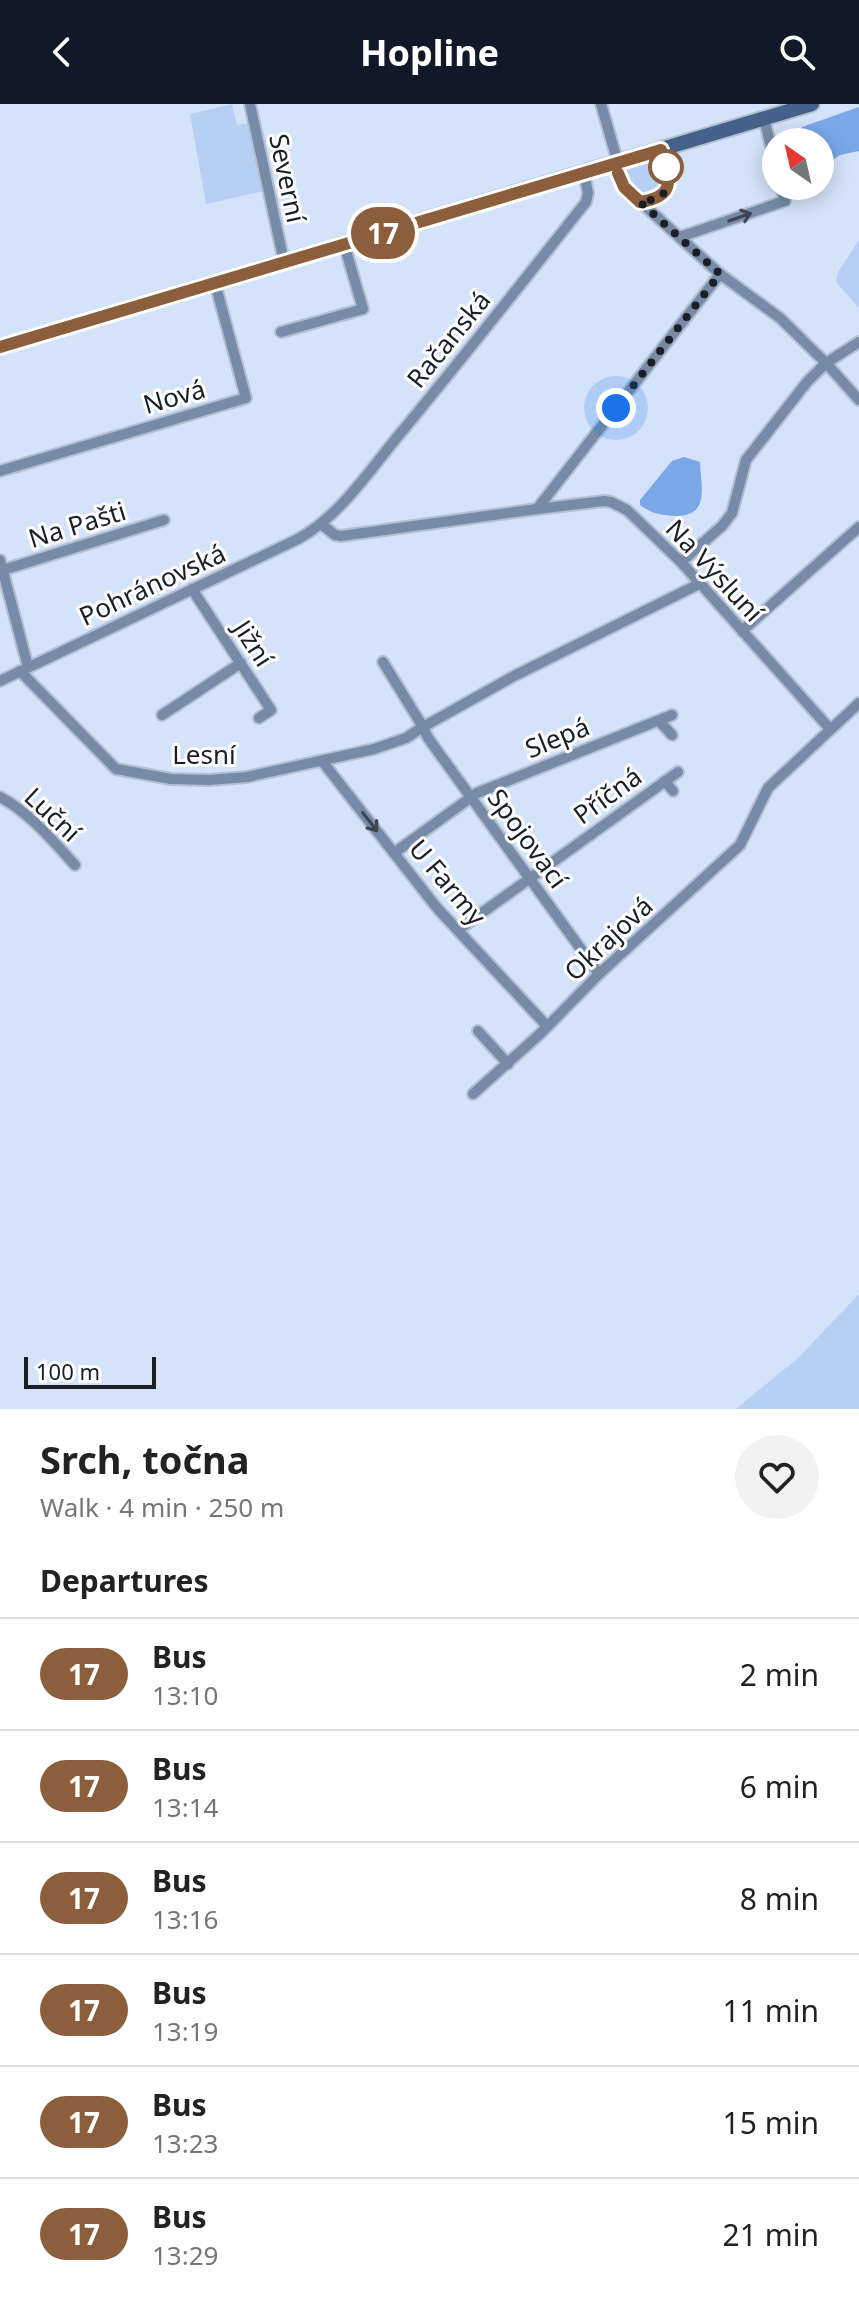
<!DOCTYPE html>
<html lang="en">
<head>
<meta charset="utf-8">
<style>
  body { margin:0; font-family:"Noto Sans",sans-serif; background:#f2f2f2; color:#222; height:100vh; display:flex; flex-direction:column; font-size:30px; white-space:nowrap }
  * { box-sizing:border-box; margin:0 }
  p { font-size:26px; color:#767676 }
  .icon { flex:none; width:44px; height:44px; fill:none; stroke:currentColor; stroke-width:2; stroke-linecap:round; stroke-linejoin:round }
  .map { position:relative; height:1305px; overflow:hidden }
  .panel { display:flex; flex-direction:column; background:#fff; flex:1 }
  .panel>* { flex:none }
  .badge { padding:0 16px; border-radius:26px; font-size:28px; line-height:52px }
  .needle { width:52px; rotate:326deg }
  .fabs { position:absolute; left:762px; top:24px; display:grid; gap:16px }
  .fabs a { display:grid; place-items:center; width:72px; height:72px; border-radius:50%; background:#fff; box-shadow:0 4px 20px #0003; font-size:40px }
  .scale { position:absolute; left:24px; bottom:20px; width:132px; box-sizing:border-box; padding-left:8px; border:4px solid #1a1f27; border-top:0; font-size:22px; line-height:28px; white-space:nowrap; color:#1a1f27; -webkit-text-stroke:6px #fff; paint-order:stroke }
  .you { position:absolute; width:40px; height:40px; margin:-20px; border:6px solid #fff; border-radius:50%; background:#1a73e8; box-shadow:0 0 0 12px #1a73e833 }
  .map>.badge { position:absolute; translate:-50% -50%; box-shadow:0 0 0 4px #fff }
  h2 { padding:0 40px; font-size:30px; line-height:72px }
  .round { display:grid; place-items:center; flex:none; width:84px; height:84px; border-radius:42px; background:#f2f2f2 }
  .head { display:flex; align-items:center; justify-content:space-between; height:136px; padding:0 40px }
  h1 { font-size:38px; font-weight:700; line-height:60px }
  ul { padding:0; list-style:none }
  li { display:flex; align-items:center; gap:24px; height:112px; padding:0 40px; border-top:2px solid #e0e0e0 }
  li div { flex:1 }
  li b { display:block; font-size:30px }
  li em { font-style:normal }
  li .badge { min-width:88px; font-weight:700; text-align:center }
  header { display:flex; justify-content:space-between; align-items:center; height:104px; padding:0 40px; background:#111827; color:#fff; font-size:36px; font-weight:700 }
  .map>svg:first-child { display:block }
  .green { fill:#b6cff3 }
  .water { fill:#79a7e8 }
  .lines { fill:none; stroke-linecap:round; stroke-linejoin:round }
  .street-casing { stroke:#b3c0d3; stroke-width:14 }
  .secondary-casing { stroke:#b3c0d3; stroke-width:18 }
  .street { stroke:#778ba7; stroke-width:10 }
  .secondary { stroke:#446189; stroke-width:14 }
  .oneway { stroke:#3b4554 }
  .line-casing { stroke:#fff; stroke-width:18 }
  .line { stroke:#8b5e3c; stroke-width:12 }
  .walk { stroke:#1a1f27; stroke-width:8; stroke-dasharray:0 14.4 }
  .stop-dot { fill:#fff; stroke:#8b5e3c; stroke-width:4 }
  .labels { text-anchor:middle; dominant-baseline:central; stroke-width:6; stroke-linejoin:round; paint-order:stroke }
  .street-label { font-size:26px; fill:#1a1f27; stroke:#fff }
</style>
</head>
<body>
<header><svg class="icon" aria-label="back" viewBox="0 0 24 24"><path d="M15 5l-7 7 7 7"/></svg>Hopline<svg class="icon" aria-label="search" viewBox="0 0 24 24"><circle cx="10" cy="10" r="6"/><path d="M15 15l6 6"/></svg></header>
<div class="map">
<svg width="859" height="1305" viewBox="0 0 859 1305">
  <rect width="100%" height="100%" fill="#d4e3f9"/>
  <!-- green -->
  <g class="green">
    <path d="M232,0L237,21L249,19L264,87L206,100L190,10Z"/>
    <path d="M652,55C672,67 666,87 644,92L631,82L624,65L626,61Z"/>
    <path d="M859,136V204L836,178L838,168Z"/>
    <path d="M859,1190V1305H736L798,1254Z"/>
  </g>
  <!-- water -->
  <g class="water">
    <path d="M859,3V47L840,51L820,65V38H802L800,29L802,23Z"/>
    <path d="M684,353L700,358C701,383 710,412 676,412C661,411 652,410 640,401V396L672,357Z"/>
  </g>
  <g class="lines">
    <defs>
      <g id="street">
        <path d="M250,0L284,158"/>
        <path d="M764,15L776,62"/>
        <path d="M640,98L658,93L668,84L669,74L661,46"/>
        <path d="M680,133L785,97L781,82"/>
        <path d="M720,170L780,214L826,259L859,296"/>
        <path d="M281,228L363,205L344,140"/>
        <path d="M0,367L246,294L215,179"/>
        <path d="M537,405L604,397L611,398L627,406L681,458L830,625"/>
        <path d="M321,420L335,431L341,432L537,405L720,170L624,83L618,69L616,52L601,0"/>
        <path d="M0,456L28,563"/>
        <path d="M681,458L722,422L732,409L746,356L807,278L826,259L859,238"/>
        <path d="M3,466L164,416"/>
        <path d="M192,485L271,606L259,614"/>
        <path d="M742,527L859,423"/>
        <path d="M383,558L423,623L514,572L701,479"/>
        <path d="M20,567L116,665L171,675L209,676L247,673L374,645L406,634L423,623L428,634L599,870"/>
        <path d="M0,577L298,435C340,412 369,367 399,331C463,254 524,176 586,98L588,89L584,69"/>
        <path d="M162,611L241,559"/>
        <path d="M659,617L672,631"/>
        <path d="M322,657L437,804L546,921"/>
        <path d="M665,677L673,687"/>
        <path d="M0,693C30,709 52,736 75,761"/>
        <path d="M394,749L477,689L672,611"/>
        <path d="M458,826L678,668"/>
        <path d="M478,927L508,960"/>
        <path d="M473,990L541,929L599,870L740,741L768,684L859,599"/>
      </g>
      <path id="secondary" d="M0,243L812,0"/>
    </defs>
    <!-- street casing -->
    <use href="#street" class="street-casing"/>
    <!-- secondary casing -->
    <use href="#secondary" class="secondary-casing"/>
    <!-- street -->
    <use href="#street" class="street"/>
    <!-- secondary -->
    <use href="#secondary" class="secondary"/>
  </g>
  <!-- one-way arrows -->
  <defs><path id="oneway-shaft" d="M-6 0H5M1.5-3L5.5 0L1.5 3" fill="none" stroke-width="1.6" stroke-linecap="round" stroke-linejoin="round" transform="scale(2)"/></defs>
  <g class="oneway">
    <use href="#oneway-shaft" transform="translate(740 113) rotate(-19)"/>
    <use href="#oneway-shaft" transform="translate(370 718) rotate(52)"/>
  </g>
  <g class="lines">
    <defs>
      <path id="line" d="M0,243L661,46C669,74 678,92 640,98L624,83L618,69"/>
    </defs>
    <!-- line casing -->
    <use href="#line" class="line-casing"/>
    <!-- line -->
    <use href="#line" class="line"/>
    <!-- walk -->
    <path class="walk" d="M616,304L720,170L640,98C668,94 671,85 666,63"/>
  </g>
  <!-- markers -->
  <circle class="stop-dot" cx="666" cy="63" r="16"/>
  <g class="labels">
    <!-- street labels -->
    <g class="street-label">
      <text transform="translate(288 74) rotate(78)">Severní</text>
      <text transform="translate(448 235) rotate(-51)">Račanská</text>
      <text transform="translate(174 292) rotate(-16)">Nová</text>
      <text transform="translate(77 420) rotate(-17)">Na Pašti</text>
      <text transform="translate(715 466) rotate(47)">Na Výsluní</text>
      <text transform="translate(152 480) rotate(-25)">Pohránovská</text>
      <text transform="translate(254 539) rotate(57)">Jižní</text>
      <text transform="translate(557 633) rotate(-22)">Slepá</text>
      <text x="204" y="650">Lesní</text>
      <text transform="translate(607 691) rotate(-36)">Příčná</text>
      <text transform="translate(53 710) rotate(43)">Luční</text>
      <text transform="translate(528 734) rotate(54)">Spojovací</text>
      <text transform="translate(448 778) rotate(50)">U Farmy</text>
      <text transform="translate(608 834) rotate(-43)">Okrajová</text>
    </g>
  </g>
</svg>
<div class="fabs">
<a><svg class="needle" viewBox="-14 -14 28 28"><path d="M0-13l5 13h-10z" fill="#e53935"/><path d="M0 13l5-13h-10z" fill="#767676"/></svg></a>
</div>
<div class="scale">100 m</div>
<div class="you" style="left:616px;top:304px"></div>
<b class="badge" style="left:383px;top:129px;background:#8b5e3c;color:#fff">17</b>
</div>
<section class="panel">
<div class="head"><div><h1>Srch, točna</h1><p>Walk · 4 min · 250 m</p></div><a class="round"><svg class="icon" aria-label="heart" viewBox="0 0 24 24"><path d="M12 20l-8-8c-3-5 5-10 8-4 3-6 11-1 8 4z"/></svg></a></div>
<h2>Departures</h2>
<ul>
<li><span class="badge" style="background:#8b5e3c;color:#fff">17</span><div><b>Bus</b><p>13:10</p></div><em>2 min</em></li>
<li><span class="badge" style="background:#8b5e3c;color:#fff">17</span><div><b>Bus</b><p>13:14</p></div><em>6 min</em></li>
<li><span class="badge" style="background:#8b5e3c;color:#fff">17</span><div><b>Bus</b><p>13:16</p></div><em>8 min</em></li>
<li><span class="badge" style="background:#8b5e3c;color:#fff">17</span><div><b>Bus</b><p>13:19</p></div><em>11 min</em></li>
<li><span class="badge" style="background:#8b5e3c;color:#fff">17</span><div><b>Bus</b><p>13:23</p></div><em>15 min</em></li>
<li><span class="badge" style="background:#8b5e3c;color:#fff">17</span><div><b>Bus</b><p>13:29</p></div><em>21 min</em></li>
</ul>
</section>
</body>
</html>
